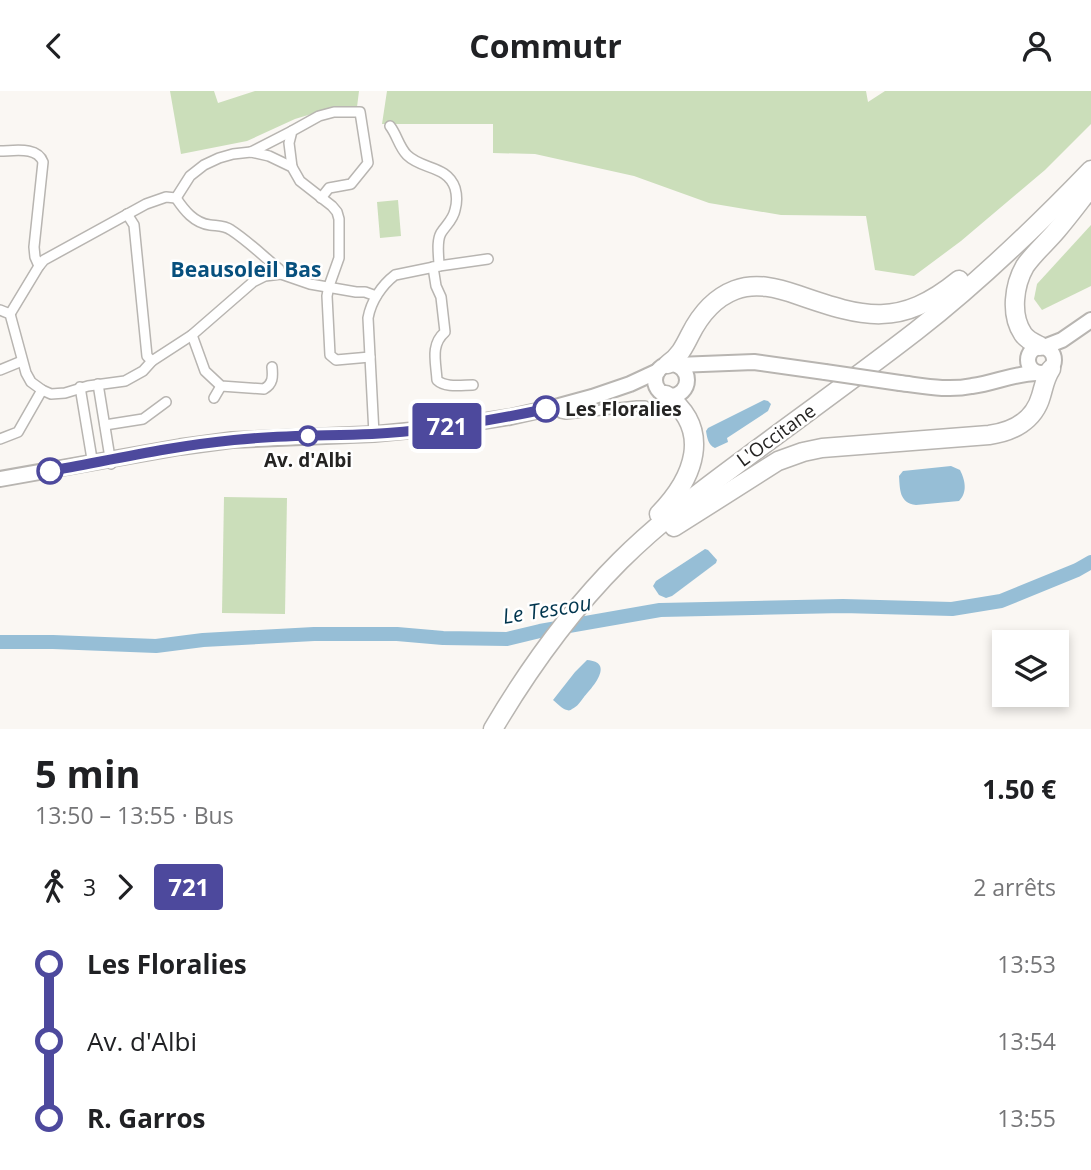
<!DOCTYPE html>
<html lang="fr">
<head>
<meta charset="utf-8">
<style>
  body { margin:0; font-family:"Open Sans",sans-serif; background:#f6f6f6; color:#202124; height:100vh; display:flex; flex-direction:column; font-size:26px; white-space:nowrap }
  * { box-sizing:border-box; margin:0 }
  p { font-size:23px; color:#757577 }
  .icon { flex:none; width:38px; height:38px; fill:none; stroke:currentColor; stroke-width:2; stroke-linecap:round; stroke-linejoin:round }
  .map { position:relative; height:638px; overflow:hidden }
  .side { display:flex; flex-direction:column; background:#fff; flex:1 }
  .side>* { flex:none }
  .badge { padding:0 14px; border-radius:5px; font-size:24px; line-height:46px }
  .controls { position:absolute; left:992px; top:539px; display:grid; gap:14px }
  .controls a { display:grid; place-items:center; width:77px; height:77px; border-radius:0px; background:#fff; box-shadow:0 4px 10px #0003; font-size:35px }
  .map>.badge { position:absolute; translate:-50% -50%; box-shadow:0 0 0 4px #fff }
  .legs { display:flex; align-items:center; gap:10px; height:77px; padding:0 35px; font-size:23px }
  .legs p { margin-inline-start:auto }
  .headline { display:flex; align-items:center; justify-content:space-between; height:119px; padding:0 35px }
  h1 { font-size:38px; font-weight:700; line-height:52px }
  ul { padding:0 35px; list-style:none }
  li { display:flex; align-items:center; gap:24px; height:77px; font-size:26px }
  li i { display:grid; place-items:center; width:10px; height:100%; margin:0 9px; background:currentColor }
  li i::after { content:''; width:18px; height:18px; margin:-9px; border:5px solid; border-radius:50%; background:#fff }
  li p { margin-inline-start:auto }
  li:first-child i { background:linear-gradient(#0000 50%,currentColor 0) }
  li:last-child i { background:linear-gradient(currentColor 50%,#0000 0) }
  header { display:flex; justify-content:space-between; align-items:center; height:91px; padding:0 35px; background:#fff; font-size:32px; font-weight:700 }
  .map>svg:first-child { display:block }
  .green { fill:#cbdeba }
  .water { fill:#96bed6 }
  .lines { fill:none; stroke-linecap:round; stroke-linejoin:round }
  .river { stroke:#96bed6; stroke-width:14 }
  .minor-casing { stroke:#b8b5b1; stroke-width:12 }
  .primary-casing { stroke:#b8b5b1; stroke-width:18 }
  .motorway-casing { stroke:#b8b5b1; stroke-width:21 }
  .minor { stroke:#fff; stroke-width:9 }
  .primary { stroke:#fff; stroke-width:14 }
  .motorway { stroke:#fff; stroke-width:18 }
  .primary-bridge-casing { stroke:#b8b5b1; stroke-width:18; stroke-linecap:butt }
  .primary-bridge { stroke:#fff; stroke-width:14 }
  .line-1-casing { stroke:#fff; stroke-width:16 }
  .line-1 { stroke:#4d499d; stroke-width:10 }
  .stop-1-dot { fill:#fff; stroke:#4d499d; stroke-width:3.5 }
  .labels { text-anchor:middle; dominant-baseline:central; stroke-width:5; stroke-linejoin:round; paint-order:stroke }
  .stop-label { font-size:19px; font-weight:bold; fill:#252423; stroke:#fff; text-anchor:start }
  .street-label { font-size:19px; fill:#252423; stroke:#fff }
  .neighbourhood-label { font-size:21px; font-weight:bold; fill:#07507e; stroke:#fff }
  .water-label { font-size:21px; font-style:italic; fill:#00354e; stroke:#fff }
</style>
</head>
<body>
<header><svg class="icon" aria-label="back" viewBox="0 0 24 24"><path d="M15 5l-7 7 7 7"/></svg>Commutr<svg class="icon" aria-label="person" viewBox="0 0 24 24"><circle cx="12" cy="8" r="4"/><path d="M4 21q1-7 8-7t8 7"/></svg></header>
<div class="map">
<svg width="1091" height="638" viewBox="0 0 1091 638">
  <rect width="100%" height="100%" fill="#faf7f3"/>
  <!-- green -->
  <g class="green">
    <path d="M170,0H214L218,12L255,0H359L357,16L328,18L295,28L247,50L181,63Z"/>
    <path d="M387,0H866L868,11L885,0H1091V33L1045,79L961,150L914,185L875,179L866,125L781,124L709,112L634,85L535,63L493,62V33H382Z"/>
    <path d="M398,109L401,145L380,147L377,111Z"/>
    <path d="M1091,134V195L1042,219L1034,208L1037,193Z"/>
    <path d="M224,406L287,407L285,523L222,522Z"/>
  </g>
  <!-- water -->
  <g class="water">
    <path d="M764,309L768,310L771,313L768,320L727,347L728,351L715,357C708,354 707,346 706,340L708,337Z"/>
    <path d="M951,375L960,379C965,389 968,401 959,410L916,414C899,412 900,398 899,385L903,380Z"/>
    <path d="M705,458L708,459L717,469L716,472L672,505L666,507L659,504L653,495L656,490Z"/>
    <path d="M587,569C615,571 593,596 584,606C581,610 577,616 572,618C571,619 569,620 567,619C562,618 557,612 553,609L575,581Z"/>
  </g>
  <g class="lines">
    <!-- river -->
    <path class="river" d="M0,551H53L156,555L203,549L314,543H397L443,547L507,548L540,540L660,519L843,515L952,518L1001,510L1077,479L1091,471"/>
    <defs>
      <g id="minor">
        <path d="M390,35C397,44 399,56 407,64C422,79 447,74 455,97C457,104 457,112 455,119C453,129 446,134 441,142C436,151 439,165 439,175"/>
        <path d="M0,60C14,60 37,55 43,71L34,156L35,166L39,175"/>
        <path d="M251,61L292,40"/>
        <path d="M292,76L289,52L292,40L319,25L334,21H360L368,72L351,93L329,97L321,107"/>
        <path d="M176,107L190,85L204,74L219,67L233,63L251,61L269,65L292,76L300,90L332,115L337,121L339,128V167L329,195L327,205L330,264L336,269L370,266"/>
        <path d="M176,107C184,119 194,132 210,134C218,135 224,134 231,139C248,150 263,165 279,178L281,183"/>
        <path d="M127,123L134,134L147,265L152,270"/>
        <path d="M433,176L436,195L441,206L445,241C430,254 436,271 437,289C445,297 462,294 473,294"/>
        <path d="M0,219L10,223L26,282L31,291L42,299L51,303L65,302L88,295L125,290L143,280L152,270L192,244L253,191L265,185L281,183L310,193L356,201H365L376,205"/>
        <path d="M10,223L39,175L44,169L146,113L166,106L176,107"/>
        <path d="M192,244L205,280L221,295L264,298C273,293 273,286 272,276"/>
        <path d="M0,279L22,270"/>
        <path d="M98,293L111,373"/>
        <path d="M80,296L93,374"/>
        <path d="M214,307L221,295"/>
        <path d="M559,315L561,322L566,323L637,315H645L651,321"/>
        <path d="M105,334L143,328L166,311"/>
        <path d="M374,343L368,227C371,210 382,194 395,184L439,175L488,168"/>
        <path d="M0,348L18,341L42,299"/>
      </g>
      <g id="primary">
        <circle cx="1041" cy="269" r="13"/>
        <path d="M1044,256L1062,249L1091,229"/>
        <circle cx="671" cy="289" r="16"/>
        <path d="M677,274L754,271L825,281"/>
        <path d="M900,292C924,295 948,300 972,295C995,292 1015,282 1038,282"/>
        <path d="M0,388L180,356L232,349L374,343L446,336L510,326L559,315L592,306L630,293L658,280"/>
      </g>
      <g id="motorway">
        <path d="M1040,255C1034,252 1027,249 1023,243C1010,224 1014,194 1025,175C1034,162 1047,151 1057,139C1069,125 1080,110 1091,96"/>
        <path d="M668,273C679,266 684,256 690,244C700,224 714,207 735,199C756,191 778,197 798,204C864,227 900,237 959,189"/>
        <path d="M659,423C694,387 713,339 666,304"/>
        <path d="M674,436L778,370L803,361L822,357L989,344C1012,341 1034,330 1041,305C1044,295 1045,287 1051,278"/>
        <path d="M493,638C529,577 570,520 620,470C661,429 709,394 755,360C809,320 863,281 916,240C979,191 1036,136 1091,79"/>
      </g>
    </defs>
    <!-- minor casing -->
    <use href="#minor" class="minor-casing"/>
    <!-- primary casing -->
    <use href="#primary" class="primary-casing"/>
    <!-- motorway casing -->
    <use href="#motorway" class="motorway-casing"/>
    <!-- minor -->
    <use href="#minor" class="minor"/>
    <!-- primary -->
    <use href="#primary" class="primary"/>
    <!-- motorway -->
    <use href="#motorway" class="motorway"/>
    <defs>
      <path id="primary-bridge" d="M825,281L900,292"/>
    </defs>
    <!-- primary-bridge casing -->
    <use href="#primary-bridge" class="primary-bridge-casing"/>
    <!-- primary-bridge -->
    <use href="#primary-bridge" class="primary-bridge"/>
  </g>
  <g class="lines">
    <defs>
      <path id="line-1" d="M50,380C111,369 172,355 234,349C280,344 326,345 372,343C431,340 489,330 546,318"/>
    </defs>
    <!-- line-1 casing -->
    <use href="#line-1" class="line-1-casing"/>
    <!-- line-1 -->
    <use href="#line-1" class="line-1"/>
  </g>
  <!-- markers -->
  <g class="stop-1-dot">
    <circle cx="546" cy="318" r="12"/>
    <circle cx="308" cy="345" r="9"/>
    <circle cx="50" cy="380" r="12"/>
  </g>
  <g class="labels">
    <!-- stop labels -->
    <g class="stop-label">
      <text x="565" y="318">Les Floralies</text>
      <text x="308" y="369" text-anchor="middle">Av. d'Albi</text>
    </g>
    <!-- street labels -->
    <g class="street-label">
      <text transform="translate(776 344) rotate(-36)">L'Occitane</text>
    </g>
    <!-- neighbourhood labels -->
    <g class="neighbourhood-label">
      <text x="246" y="178">Beausoleil Bas</text>
    </g>
    <!-- water labels -->
    <g class="water-label">
      <text transform="translate(547 518) rotate(-9)">Le Tescou</text>
    </g>
  </g>
</svg>
<div class="controls">
<a><svg class="icon" aria-label="layers" viewBox="0 0 24 24"><path d="M12 4l9 5-9 5-9-5zM3 14l9 5 9-5"/></svg></a>
</div>
<b class="badge" style="left:447px;top:335px;background:#4d499d;color:#fff">721</b>
</div>
<section class="side">
<div class="headline"><div><h1>5 min</h1><p>13:50 – 13:55 · Bus</p></div><b>1.50 €</b></div>
<div class="legs"><svg class="icon" aria-label="walk" viewBox="0 0 24 24"><circle cx="13" cy="4" r="2"/><path d="M13 8l-2 6 4 7M11 14l-3 7M7 12l3-4h3l4 4"/></svg>3<svg class="icon" aria-label="forward" viewBox="0 0 24 24"><path d="M9 5l7 7-7 7"/></svg><b class="badge" style="background:#4d499d;color:#fff">721</b><p>2 arrêts</p></div>
<ul>
<li><i style="color:#4d499d"></i><b>Les Floralies</b><p>13:53</p></li>
<li><i style="color:#4d499d"></i><span>Av. d'Albi</span><p>13:54</p></li>
<li><i style="color:#4d499d"></i><b>R. Garros</b><p>13:55</p></li>
</ul>
</section>
</body>
</html>
